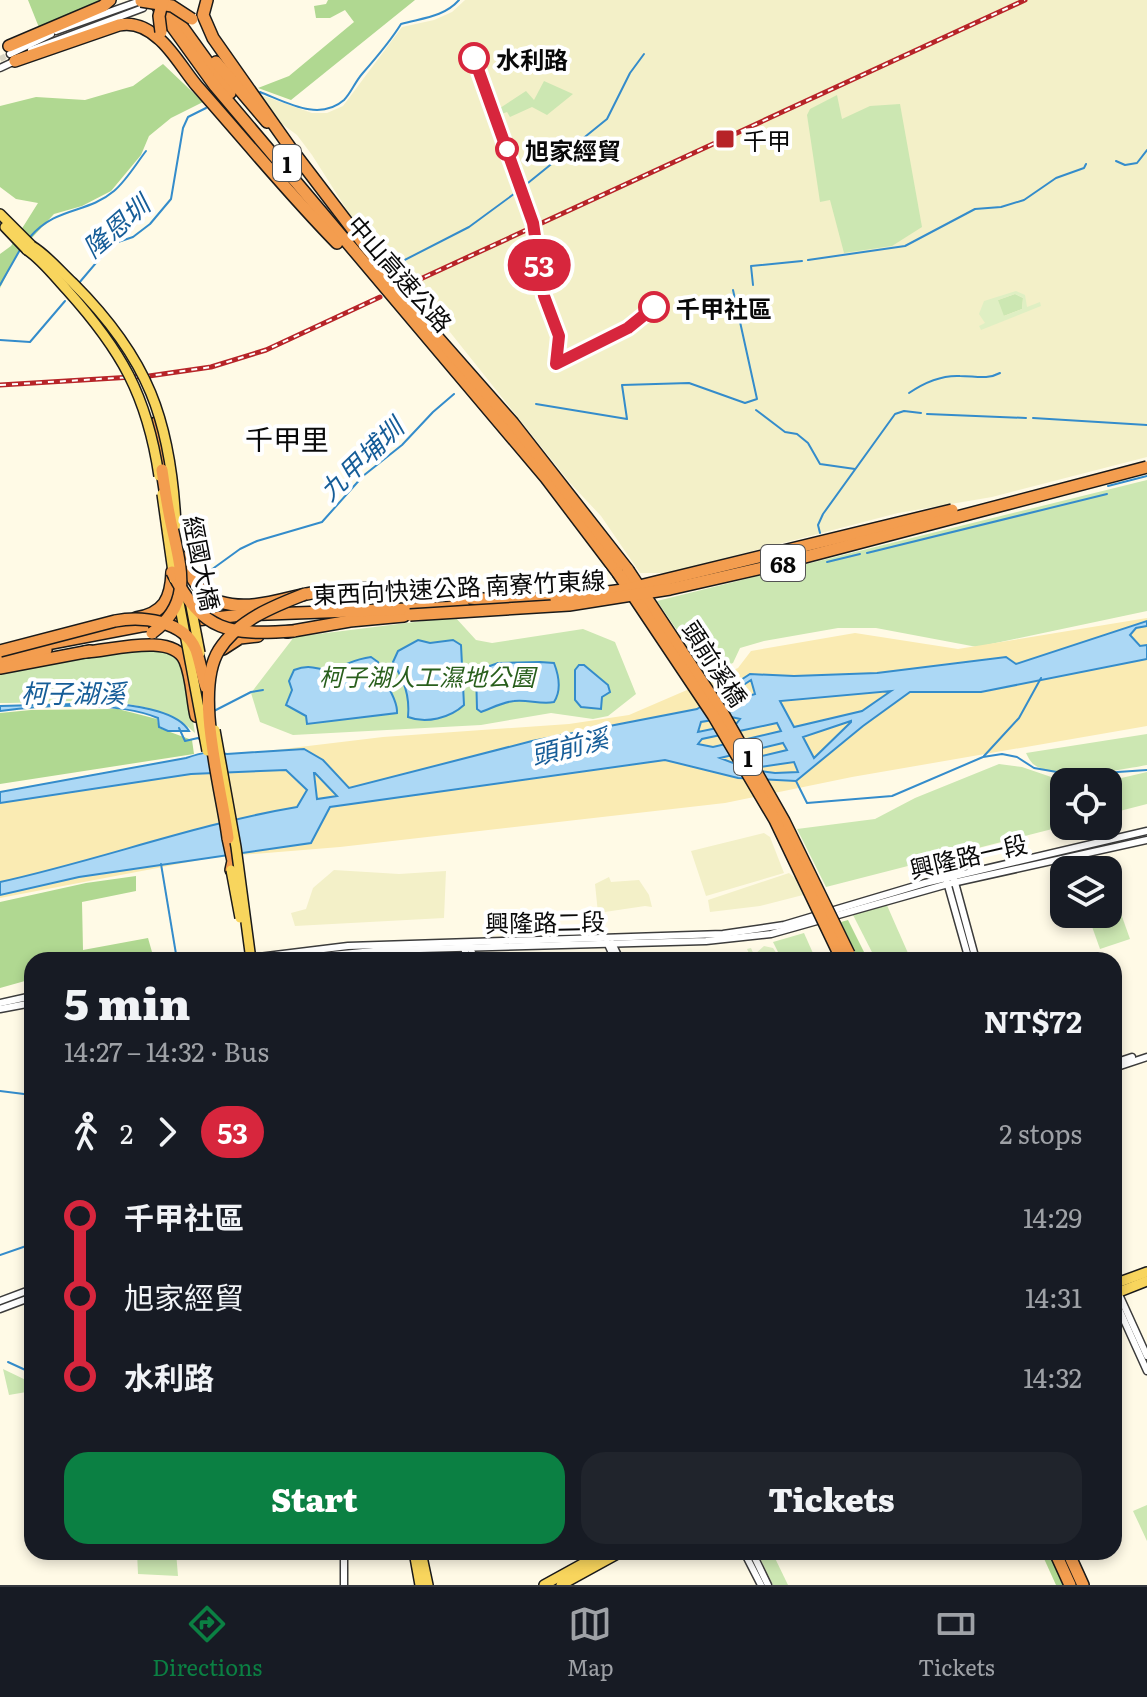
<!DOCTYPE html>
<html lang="en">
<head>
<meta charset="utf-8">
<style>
  body { margin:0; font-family:Literata,"Noto Sans TC",serif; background:#20242c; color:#f1f3f6; height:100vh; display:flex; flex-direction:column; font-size:30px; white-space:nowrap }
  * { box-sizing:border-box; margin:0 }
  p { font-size:26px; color:#9ea1a6 }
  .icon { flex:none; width:44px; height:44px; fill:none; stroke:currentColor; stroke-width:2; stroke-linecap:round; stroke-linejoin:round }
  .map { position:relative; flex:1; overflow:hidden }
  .side { position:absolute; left:24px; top:952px; width:1098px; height:608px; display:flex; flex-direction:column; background:#171b24; border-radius:24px; box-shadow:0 4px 12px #0003 }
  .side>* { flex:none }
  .badge { padding:0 16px; border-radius:26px; font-size:28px; line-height:52px }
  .fabs { position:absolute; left:1050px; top:768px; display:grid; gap:16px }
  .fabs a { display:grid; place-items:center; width:72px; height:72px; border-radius:16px; background:#171b24; box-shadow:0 4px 12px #0003; font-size:40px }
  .map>.badge { position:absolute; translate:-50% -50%; box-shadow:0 0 0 4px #fff }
  .legs { display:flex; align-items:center; gap:12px; height:88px; padding:0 40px; font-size:26px }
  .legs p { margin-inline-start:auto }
  .summary { display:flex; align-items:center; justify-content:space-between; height:136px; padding:0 40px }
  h1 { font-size:44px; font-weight:800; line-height:60px }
  .cta { display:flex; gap:16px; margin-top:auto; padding:16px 40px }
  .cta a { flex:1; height:92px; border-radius:24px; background:#0b8043; color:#fff; font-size:32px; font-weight:800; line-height:92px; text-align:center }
  .cta a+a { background:#20242c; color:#f1f3f6 }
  ul { padding:0 40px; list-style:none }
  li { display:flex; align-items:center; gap:28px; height:80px; font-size:30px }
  li i { display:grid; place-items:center; width:12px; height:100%; margin:0 10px; background:currentColor }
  li i::after { content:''; width:20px; height:20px; margin:-10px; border:6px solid; border-radius:50%; background:#171b24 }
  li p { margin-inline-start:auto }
  li:first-child i { background:linear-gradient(#0000 50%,currentColor 0) }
  li:last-child i { background:linear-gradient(currentColor 50%,#0000 0) }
  .tab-bar { display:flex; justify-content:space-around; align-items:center; height:112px; border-top:2px solid #363941; background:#171b24; font-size:22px; color:#9ea1a6 }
  .tab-bar a { display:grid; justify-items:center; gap:4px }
  .tab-bar .on { color:#0b8043 }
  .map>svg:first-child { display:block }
  .farmland { fill:#f3f0c8 }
  .green { fill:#cce7b2 }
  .forest { fill:#b0d891 }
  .sand { fill:#faebb3 }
  .pitch { fill:#dfefc3; fill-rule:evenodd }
  .water { fill:#acd8f5; stroke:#348ccb; stroke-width:2; fill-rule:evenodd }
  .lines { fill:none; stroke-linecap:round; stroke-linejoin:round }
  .stream { stroke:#348ccb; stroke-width:2 }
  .minor-tunnel { stroke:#dad6c5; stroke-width:6; stroke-dasharray:6 3; stroke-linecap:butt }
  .minor-casing { stroke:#3c3c3c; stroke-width:9 }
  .major-casing { stroke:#1a1a1a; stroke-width:12 }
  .highway-casing { stroke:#1a1a1a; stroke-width:14 }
  .minor { stroke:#fff; stroke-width:6 }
  .major { stroke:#f8d55d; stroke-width:9 }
  .highway { stroke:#f39d4f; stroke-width:11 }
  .rail-casing { stroke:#b72428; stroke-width:5 }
  .rail { stroke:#fff; stroke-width:2; stroke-dasharray:6; stroke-linecap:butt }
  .major-bridge-casing { stroke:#1a1a1a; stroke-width:12; stroke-linecap:butt }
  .highway-bridge-casing { stroke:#1a1a1a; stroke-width:14; stroke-linecap:butt }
  .major-bridge { stroke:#f8d55d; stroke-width:9 }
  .highway-bridge { stroke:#f39d4f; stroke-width:11 }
  .line-1-casing { stroke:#fff; stroke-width:18 }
  .line-1 { stroke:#d7263d; stroke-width:12 }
  .stop-1-dot { fill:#fff; stroke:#d7263d; stroke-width:4 }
  .poi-dot { fill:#b72428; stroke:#fff; stroke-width:3 }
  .labels { text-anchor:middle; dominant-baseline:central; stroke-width:8; stroke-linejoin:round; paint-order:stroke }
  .shield { fill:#fff; stroke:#535353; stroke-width:2 }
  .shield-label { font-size:22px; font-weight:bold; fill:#090909 }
  .stop-label { font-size:24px; font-weight:bold; fill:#090909; stroke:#fff; text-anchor:start }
  .poi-label { font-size:24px; fill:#090909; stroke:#fff; text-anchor:start }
  .street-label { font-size:24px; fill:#090909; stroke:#fff }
  .park-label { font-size:24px; font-style:italic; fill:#295f1c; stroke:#fff }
  .water-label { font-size:26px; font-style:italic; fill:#165d98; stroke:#fff }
  .quarter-label { font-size:28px; fill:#090909; stroke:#fff }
</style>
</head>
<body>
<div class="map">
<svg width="1147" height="1585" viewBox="0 0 1147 1585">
  <rect width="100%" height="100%" fill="#fffae6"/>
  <!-- farmland -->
  <g class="farmland">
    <path d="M465,0H1147V457L992,497L898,513L668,573H640L601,516L570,483L434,312L352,218L312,155L297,135L282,124L261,95L312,113H327L343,106L402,27L434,20L452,12Z"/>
    <path d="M764,833L770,837L784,873L706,896L691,851Z"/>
    <path d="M334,870L399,874L446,871L444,918L295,926L291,913L306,909L313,888Z"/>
    <path d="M789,873L796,879L803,895L760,906L710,912L708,900Z"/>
    <path d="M609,877L611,882L639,880L649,895L652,907L645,906L598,913L595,884Z"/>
  </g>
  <!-- green -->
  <g class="green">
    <path d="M544,81L573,94L547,115L532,107L510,117L507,112L496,116L494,112L526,91L534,100Z"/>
    <path d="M837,95L842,119L870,106L900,104L922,227L892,246L844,253L830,200L820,202L807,115L810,109Z"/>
    <path d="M1015,294L1023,298L1022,309L993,320L987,304Z"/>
    <path d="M1147,480V611L977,647L876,628H838L764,641L740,648L733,663L706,673L657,601Z"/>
    <path d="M455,617L476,640L492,643L583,629L615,642L636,694L608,716L593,719L551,713L481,725L293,735L260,722L251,693L294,637Z"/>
    <path d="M150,645L171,650L183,662L195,733C151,689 59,703 0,703V672Z"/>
    <path d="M1147,734V765C1120,770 1057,782 1033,764C1030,761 1028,757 1026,753Z"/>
    <path d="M999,764L1022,767L1060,780L1117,779L1147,772V804L1108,814V782H1064V826L826,887L797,829L875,819L915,798Z"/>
    <path d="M886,903L911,960H876L853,915Z"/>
    <path d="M1120,911L1130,939L1100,949L1090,921Z"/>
    <path d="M804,933L816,960H782L773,942Z"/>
    <path d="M3,1369L32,1383V1391L9,1395Z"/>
    <path d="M1147,1505V1541L1133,1511Z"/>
    <path d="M137,1552H176L178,1576L138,1574Z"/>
    <path d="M757,1552H772L788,1585H773Z"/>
  </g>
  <!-- forest -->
  <g class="forest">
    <path d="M28,0H101L40,30Z"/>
    <path d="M328,0H415L291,100L258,88L289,76L354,22L345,10L330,18H316L314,6L326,4Z"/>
    <path d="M163,64L203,102L171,118L149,136L141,155L111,191L82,206L54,214L17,254L0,288V254L11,246L38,203L16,199L0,187V106L36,97L85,100L133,86Z"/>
    <path d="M118,709L157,719L159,728L192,740L194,754L0,784V713L31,710Z"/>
    <path d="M136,876V891L82,902L83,950L148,938L152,952L117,960H32V979L0,988V902L86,883Z"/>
    <path d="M848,920L868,960H859L841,922Z"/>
    <path d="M1041,1552H1051L1066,1585H1056Z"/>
  </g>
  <!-- sand -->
  <path class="sand" d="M1147,618V726L852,777L725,803L340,847L215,857L0,898V792L201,759L383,737L569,724L629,715L738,668L751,651L855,633L958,649Z"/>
  <!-- pitch -->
  <g class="pitch">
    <path d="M1016,291L1025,295L1027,307L1040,302L1041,306L981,330L979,326L985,323L979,314L984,301ZM1015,294L1023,298L1022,309L1004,316L998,300Z"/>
    <path d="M764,946L773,948L781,960H752L747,949L751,948L754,955Z"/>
  </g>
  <!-- water -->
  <g class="water">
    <path d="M1147,621V626L1136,628L1130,635L1140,646L1147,645V659L981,692H910L863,726L796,781L738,778L665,760L330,807L311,843L79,877L0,895V882C100,860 196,824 297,807L307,790L286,770L191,774L0,803V792L186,758C201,753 211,750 227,754L304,749L323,760L349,788L532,741L697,709L750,674L794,676L877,673L1006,657L1016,664ZM751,680L755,694L734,700L727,699V696ZM891,691L862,711L794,727L780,701ZM731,717L740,719L736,724L698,732L701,722ZM851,721V722L814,758L803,737ZM777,723L781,731L713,747L698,744L702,739ZM783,743L787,750L733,763L720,758ZM794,762L798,772L775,773L746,769ZM314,773H315L337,796L317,799Z"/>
    <path d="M418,640L430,643L453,640L461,645L464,705C450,718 426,724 408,717C410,695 404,681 393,662L398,651Z"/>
    <path d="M371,657L378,662C381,679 398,698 397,713L307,724L306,716L286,705L292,690L289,681L294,670C314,662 320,673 333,669C347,665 354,659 371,657Z"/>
    <path d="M540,662L554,663C559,676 562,690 554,702C541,705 527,699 514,701C503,702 492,708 481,712L477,709L476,671L498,663Z"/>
    <path d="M579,665H584L608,685L610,692L602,697L601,709L581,707L575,700V670Z"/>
    <path d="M112,703C134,706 177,710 189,731H168L159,727L158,718C117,701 44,705 0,711V706Z"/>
  </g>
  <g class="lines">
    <!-- stream -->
    <g class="stream">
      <path d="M260,92C286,102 319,122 344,100C351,93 355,82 362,74C376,58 390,42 401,24C422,18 444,17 459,0"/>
      <path d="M1116,161L1125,165L1137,163L1147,150"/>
      <path d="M523,187L607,119L630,73L644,54"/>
      <path d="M30,237C57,206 87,214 114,191C126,181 136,164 146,151"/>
      <path d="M808,260L905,246L975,209L1001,207L1024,200L1056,178L1084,168L1086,164"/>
      <path d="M389,268L469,227L518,191"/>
      <path d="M79,283L112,244L133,237L150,224L171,199L183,128L188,117L206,108"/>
      <path d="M0,285L21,248"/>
      <path d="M753,285L751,266L802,261"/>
      <path d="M0,340L30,342L65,301"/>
      <path d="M909,393C925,382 941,375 960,376C975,376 987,380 1000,373"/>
      <path d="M536,404L627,419L622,385L689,383L745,403L757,399L733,290"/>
      <path d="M756,410L785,432L797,434L808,443L820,464L855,469"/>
      <path d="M927,414L1026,418"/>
      <path d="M1033,418L1147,425"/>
      <path d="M1108,486L1147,476"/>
      <path d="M820,533L818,525L823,514L895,414L904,411L921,413"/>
      <path d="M867,553L1107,494"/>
      <path d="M827,562L860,554"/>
      <path d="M200,578L240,549L257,541L322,522L363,476L402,445L433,412L454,394"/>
      <path d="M212,712L251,692L263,690"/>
      <path d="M179,728L185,741L198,738L202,741"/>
      <path d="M984,756L1019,718L1041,678"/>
      <path d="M796,781L807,803L892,796L983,757L1002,754L1017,757L1034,768L1074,775L1147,770"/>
      <path d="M161,864L176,954"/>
      <path d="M0,1091L32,1095"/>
      <path d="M0,1255L32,1244"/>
      <path d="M8,1362L32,1373"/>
    </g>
    <!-- minor-tunnel -->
    <path class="minor-tunnel" d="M0,59L10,54"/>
    <defs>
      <g id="minor">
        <path d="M56,31L143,0"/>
        <path d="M31,50L143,8"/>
        <path d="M10,54L51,34"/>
        <path d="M0,68L15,61"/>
        <path d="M954,879L976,960"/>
        <path d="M947,882L969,960"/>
        <path d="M607,942L615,960"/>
        <path d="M612,943L620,960"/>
        <path d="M463,945L468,960"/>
        <path d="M469,945L475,960"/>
        <path d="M233,960L348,946L723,934L784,925L925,883L1147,831"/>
        <path d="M279,960L384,950L706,941L771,934L948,884L1147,840"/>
        <path d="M0,1003L32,996"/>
        <path d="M0,1009L32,1003"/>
        <path d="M1114,1063L1132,1057"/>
        <path d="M1114,1068L1147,1057"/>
        <path d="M1117,1290L1147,1356"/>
        <path d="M1114,1298L1147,1371"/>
        <path d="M0,1301L32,1289"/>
        <path d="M0,1309L32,1297"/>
        <path d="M744,1552L761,1585"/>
        <path d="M752,1552L768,1585"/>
        <path d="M344,1585V1552"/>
      </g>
      <g id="major">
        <path d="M0,214L32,246"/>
        <path d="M5,227L27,250"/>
        <path d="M1114,1284L1147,1272"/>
        <path d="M1114,1294L1147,1281"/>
        <path d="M414,1552L420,1585"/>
        <path d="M421,1552L428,1585"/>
        <path d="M544,1585L604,1552"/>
        <path d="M561,1585L621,1552"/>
      </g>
      <g id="highway">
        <path d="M163,0L230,93"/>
        <path d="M207,0L203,15L213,38L289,146L395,285"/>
        <path d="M158,7L215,86L546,478L618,573"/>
        <path d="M9,46L103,6L110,0"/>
        <path d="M15,61L119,25C133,22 147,28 158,38C172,49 185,72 197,86C244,139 288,193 337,243"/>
        <path d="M216,62L267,122"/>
        <path d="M388,281L513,423L628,570"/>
        <path d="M156,423L162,470"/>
        <path d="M182,557C190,576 199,595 220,602C253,612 285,597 317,592C369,583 419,593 470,598C499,601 528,599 556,599"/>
        <path d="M136,618C164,613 171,599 172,572"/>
        <path d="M287,632L350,621L404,616"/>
        <path d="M36,646L141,626L242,615L464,607"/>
        <path d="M223,649L240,638L258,636"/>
        <path d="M85,652C110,651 173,632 185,661C192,677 192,699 196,716"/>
        <path d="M0,660L46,650"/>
        <path d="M0,668L90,651"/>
        <path d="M228,838L233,861L231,870"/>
        <path d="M1055,1552L1070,1585"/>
        <path d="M1068,1552L1083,1585"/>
      </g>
    </defs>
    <!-- minor casing -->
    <use href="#minor" class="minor-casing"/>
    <!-- major casing -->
    <use href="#major" class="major-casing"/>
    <!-- highway casing -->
    <use href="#highway" class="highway-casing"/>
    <!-- minor -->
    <use href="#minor" class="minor"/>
    <!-- major -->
    <use href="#major" class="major"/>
    <!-- highway -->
    <use href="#highway" class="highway"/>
    <defs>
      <g id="rail">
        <path d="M403,287L1025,0"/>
        <path d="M0,385L149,376L211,367L266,350L380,297"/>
      </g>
    </defs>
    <!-- rail casing -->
    <use href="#rail" class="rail-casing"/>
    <!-- rail -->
    <use href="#rail" class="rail"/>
    <defs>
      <g id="major-bridge">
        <path d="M32,246C47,255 60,271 73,283C148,358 171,420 176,525"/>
        <path d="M27,250C42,260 55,277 67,290C121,350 147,395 159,476"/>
        <path d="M162,494L174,579"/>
        <path d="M178,597L207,751"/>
        <path d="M190,601L200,653"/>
        <path d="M215,730L236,847L251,960"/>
        <path d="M231,870L240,918"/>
      </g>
      <g id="highway-bridge">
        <path d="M141,1L172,6L192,19"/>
        <path d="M161,32L159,16L163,0"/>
        <path d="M628,570L722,712L784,821L849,954"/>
        <path d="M172,572C203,633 229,635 294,631"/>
        <path d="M618,573L713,715L775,820L840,956"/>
        <path d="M556,599L623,590L952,510"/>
        <path d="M410,615L569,605L670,589L767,567L1147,467"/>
        <path d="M152,633C191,604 182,573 173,532C168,511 165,491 162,470"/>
        <path d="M0,651L115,621C141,616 184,620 196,650C200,662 202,675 206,687"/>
        <path d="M228,838C222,790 193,691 219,650C238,620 274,606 305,594"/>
      </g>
    </defs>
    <!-- major-bridge casing -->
    <use href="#major-bridge" class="major-bridge-casing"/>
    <!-- highway-bridge casing -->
    <use href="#highway-bridge" class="highway-bridge-casing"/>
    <!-- major-bridge -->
    <use href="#major-bridge" class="major-bridge"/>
    <!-- highway-bridge -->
    <use href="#highway-bridge" class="highway-bridge"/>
  </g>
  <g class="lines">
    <defs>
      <path id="line-1" d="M474,58L533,223L544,296L559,336L556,364L628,328L654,307"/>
    </defs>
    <!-- line-1 casing -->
    <use href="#line-1" class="line-1-casing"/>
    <!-- line-1 -->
    <use href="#line-1" class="line-1"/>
  </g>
  <!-- markers -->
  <g class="stop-1-dot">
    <circle cx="474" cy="58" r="14"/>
    <circle cx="507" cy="149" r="10"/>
    <circle cx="654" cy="307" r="14"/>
  </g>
  <rect class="poi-dot" x="715" y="129" width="20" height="20" rx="4"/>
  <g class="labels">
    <!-- shield labels -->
    <g class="shield">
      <rect x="273" y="145" width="28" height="36" rx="6"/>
      <rect x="761" y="545" width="44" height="36" rx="6"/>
      <rect x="734" y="739" width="28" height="36" rx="6"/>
    </g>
    <g class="shield-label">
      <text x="287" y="163">1</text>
      <text x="783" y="563">68</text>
      <text x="748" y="757">1</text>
    </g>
    <!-- stop labels -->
    <g class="stop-label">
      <text x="496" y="58">水利路</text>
      <text x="525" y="149">旭家經貿</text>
      <text x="676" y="307">千甲社區</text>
    </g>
    <!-- poi labels -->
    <g class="poi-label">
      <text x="743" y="139">千甲</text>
    </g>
    <!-- street labels -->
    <g class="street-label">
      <text transform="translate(401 273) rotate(49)">中山高速公路</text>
      <text transform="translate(203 563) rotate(79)">經國大橋</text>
      <text transform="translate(459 586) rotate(-3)">東西向快速公路 南寮竹東線</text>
      <text transform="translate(716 663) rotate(57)">頭前溪橋</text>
      <text transform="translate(968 855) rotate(-13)">興隆路一段</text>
      <text transform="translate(545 921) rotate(-1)">興隆路二段</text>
    </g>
    <!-- park labels -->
    <g class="park-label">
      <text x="427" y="675">柯子湖人工濕地公園</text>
    </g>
    <!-- water labels -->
    <g class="water-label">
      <text transform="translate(115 225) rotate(-41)">隆恩圳</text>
      <text transform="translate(360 458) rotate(-44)">九甲埔圳</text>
      <text x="73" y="691">柯子湖溪</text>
      <text transform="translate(569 745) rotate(-14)">頭前溪</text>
    </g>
    <!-- quarter labels -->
    <g class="quarter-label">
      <text x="287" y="438">千甲里</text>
    </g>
  </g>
</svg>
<div class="fabs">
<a><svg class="icon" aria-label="locate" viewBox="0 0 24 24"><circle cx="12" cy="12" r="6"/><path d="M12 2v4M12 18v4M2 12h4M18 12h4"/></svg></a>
<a><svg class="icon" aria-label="layers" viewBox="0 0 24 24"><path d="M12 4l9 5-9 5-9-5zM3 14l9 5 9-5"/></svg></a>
</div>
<b class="badge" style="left:539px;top:265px;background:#d7263d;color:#fff">53</b>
<section class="side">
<div class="summary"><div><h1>5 min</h1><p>14:27 – 14:32 · Bus</p></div><b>NT$72</b></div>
<div class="legs"><svg class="icon" aria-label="walk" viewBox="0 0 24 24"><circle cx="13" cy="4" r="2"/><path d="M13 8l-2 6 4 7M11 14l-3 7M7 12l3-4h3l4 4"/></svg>2<svg class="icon" aria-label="forward" viewBox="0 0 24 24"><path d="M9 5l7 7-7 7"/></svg><b class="badge" style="background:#d7263d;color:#fff">53</b><p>2 stops</p></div>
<ul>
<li><i style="color:#d7263d"></i><b>千甲社區</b><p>14:29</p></li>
<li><i style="color:#d7263d"></i><span>旭家經貿</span><p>14:31</p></li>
<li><i style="color:#d7263d"></i><b>水利路</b><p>14:32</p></li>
</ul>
<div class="cta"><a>Start</a><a>Tickets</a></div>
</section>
</div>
<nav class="tab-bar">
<a class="on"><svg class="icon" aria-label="directions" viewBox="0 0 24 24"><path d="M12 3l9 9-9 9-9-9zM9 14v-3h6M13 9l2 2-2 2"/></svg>Directions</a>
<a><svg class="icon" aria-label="map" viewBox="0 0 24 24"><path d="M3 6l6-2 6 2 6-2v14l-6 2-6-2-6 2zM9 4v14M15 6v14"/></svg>Map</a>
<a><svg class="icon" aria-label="tickets" viewBox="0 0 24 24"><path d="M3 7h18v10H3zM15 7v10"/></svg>Tickets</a>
</nav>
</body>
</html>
